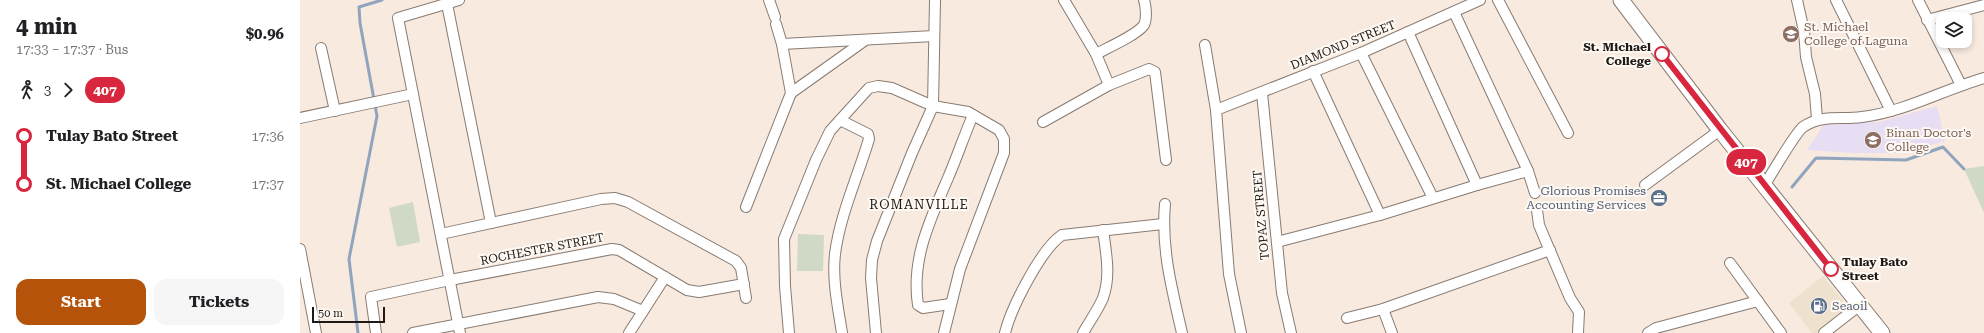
<!DOCTYPE html>
<html lang="en">
<head>
<meta charset="utf-8">
<style>
  body { margin:0; font-family:"Roboto Serif",serif; background:#f6f6f6; color:#202124; height:100vh; display:flex; flex-direction:column; font-size:15px; white-space:nowrap }
  * { box-sizing:border-box; margin:0 }
  p { font-size:13px; color:#757577 }
  .icon { flex:none; width:22px; height:22px; fill:none; stroke:currentColor; stroke-width:2; stroke-linecap:round; stroke-linejoin:round }
  .map { position:relative; flex:1; overflow:hidden }
  .details { display:flex; flex-direction:column; background:#fff; width:300px }
  .details>* { flex:none }
  .badge { padding:0 8px; border-radius:13px; font-size:14px; line-height:26px }
  .tools { position:absolute; left:1636px; top:12px; display:grid; gap:8px }
  .tools a { display:grid; place-items:center; width:36px; height:36px; border-radius:8px; background:#fff; box-shadow:0 2px 6px #0003; font-size:20px }
  .scale { position:absolute; left:12px; bottom:10px; width:73px; box-sizing:border-box; padding-left:4px; border:2px solid #201a17; border-top:0; font-size:11px; line-height:14px; white-space:nowrap; color:#201a17; -webkit-text-stroke:3px #fff9f4; paint-order:stroke }
  .map>.badge { position:absolute; translate:-50% -50%; box-shadow:0 0 0 2px #fff }
  .legs { display:flex; align-items:center; gap:6px; height:44px; padding:0 16px; font-size:13px }
  .legs p { margin-inline-start:auto }
  .head { display:flex; align-items:center; justify-content:space-between; height:68px; padding:0 16px }
  h1 { font-size:22px; font-weight:700; line-height:30px }
  .cta { display:flex; gap:8px; margin-top:auto; padding:8px 16px }
  .cta a { flex:1; height:46px; border-radius:12px; background:#b45309; color:#fff; font-size:16px; font-weight:700; line-height:46px; text-align:center }
  .cta a+a { background:#f6f6f6; color:#202124 }
  ul { padding:0 16px; list-style:none }
  li { display:flex; align-items:center; gap:14px; height:48px; font-size:15px }
  li i { display:grid; place-items:center; width:6px; height:100%; margin:0 5px; background:currentColor }
  li i::after { content:''; width:10px; height:10px; margin:-5px; border:3px solid; border-radius:50%; background:#fff }
  li p { margin-inline-start:auto }
  li:first-child i { background:linear-gradient(#0000 50%,currentColor 0) }
  li:last-child i { background:linear-gradient(currentColor 50%,#0000 0) }
  main { display:flex; flex:1; min-height:0 }
  .map>svg:first-child { display:block }
  .commercial { fill:#eee1cd }
  .medical { fill:#e8def3 }
  .green { fill:#d0d9c5 }
  .lines { fill:none; stroke-linecap:round; stroke-linejoin:round }
  .stream { stroke:#90a5bd; stroke-width:3 }
  .minor-casing { stroke:#887b72; stroke-width:12 }
  .highway-casing { stroke:#887b72; stroke-width:17 }
  .minor { stroke:#fff; stroke-width:10 }
  .highway { stroke:#fff; stroke-width:15 }
  .line-1-casing { stroke:#fff; stroke-width:9 }
  .line-1 { stroke:#d7263d; stroke-width:6 }
  .stop-1-dot { fill:#fff; stroke:#d7263d; stroke-width:2 }
  .labels { text-anchor:middle; dominant-baseline:central; stroke-width:4; stroke-linejoin:round; paint-order:stroke }
  .education-label { font-size:12px; fill:#785e54; stroke:#fff9f4; text-anchor:start }
  .street-label { font-size:12px; fill:#201a17; stroke:#fff9f4 }
  .stop-label { font-size:12px; font-weight:bold; fill:#201a17; stroke:#fff9f4; text-anchor:end }
  .service-label { font-size:12px; fill:#4e5e75; stroke:#fff9f4; text-anchor:end }
  .neighbourhood-label { font-size:13px; letter-spacing:1px; fill:#201a17; stroke:#fff9f4 }
</style>
</head>
<body>
<main>
<section class="details">
<div class="head"><div><h1>4 min</h1><p>17:33 – 17:37 · Bus</p></div><b>$0.96</b></div>
<div class="legs"><svg class="icon" aria-label="walk" viewBox="0 0 24 24"><circle cx="13" cy="4" r="2"/><path d="M13 8l-2 6 4 7M11 14l-3 7M7 12l3-4h3l4 4"/></svg>3<svg class="icon" aria-label="forward" viewBox="0 0 24 24"><path d="M9 5l7 7-7 7"/></svg><b class="badge" style="background:#d7263d;color:#fff">407</b></div>
<ul>
<li><i style="color:#d7263d"></i><b>Tulay Bato Street</b><p>17:36</p></li>
<li><i style="color:#d7263d"></i><b>St. Michael College</b><p>17:37</p></li>
</ul>
<div class="cta"><a>Start</a><a>Tickets</a></div>
</section>
<div class="map">
<svg width="1684" height="333" viewBox="0 0 1684 333">
  <rect width="100%" height="100%" fill="#f8eadf"/>
  <!-- commercial -->
  <path class="commercial" d="M1523,276L1550,310L1516,333H1512L1489,303Z"/>
  <!-- medical -->
  <path class="medical" d="M1637,106L1645,141L1605,153H1553L1507,150L1525,123L1579,122Z"/>
  <!-- green -->
  <g class="green">
    <path d="M1684,166V213L1664,169Z"/>
    <path d="M113,202L120,242L97,247L89,208Z"/>
    <path d="M498,234L524,235L523,271H497Z"/>
  </g>
  <g class="lines">
    <!-- stream -->
    <g class="stream">
      <path d="M1492,187L1516,158L1606,160L1643,147L1664,169"/>
      <path d="M58,333L49,259L77,116L60,23L59,7L82,0"/>
    </g>
    <defs>
      <g id="minor">
        <path d="M159,0L98,18L160,333"/>
        <path d="M469,0L475,17"/>
        <path d="M764,0L796,54L809,85L849,69L855,72L866,160"/>
        <path d="M1198,0L1268,133"/>
        <path d="M1497,0L1504,31L1506,57L1515,94L1517,119"/>
        <path d="M1536,0L1591,111"/>
        <path d="M1618,0L1661,85"/>
        <path d="M147,4L191,223"/>
        <path d="M1154,12L1228,171L1235,193"/>
        <path d="M1627,20L1684,5"/>
        <path d="M1108,32L1177,185"/>
        <path d="M482,44L634,36"/>
        <path d="M905,45L916,110L929,274L941,333"/>
        <path d="M21,48L35,111"/>
        <path d="M1061,53L1133,198"/>
        <path d="M796,54C807,48 837,35 844,25C847,19 846,6 844,0"/>
        <path d="M1013,71L1080,215"/>
        <path d="M491,93L564,41"/>
        <path d="M962,93L982,293L991,333"/>
        <path d="M916,110L1061,53L1180,0"/>
        <path d="M0,118L113,94"/>
        <path d="M540,120L568,134L569,139C558,176 540,215 535,254C532,280 538,307 542,333"/>
        <path d="M743,122L809,85"/>
        <path d="M1345,185L1420,130"/>
        <path d="M1464,186C1471,175 1495,133 1503,127C1522,114 1540,120 1562,117C1604,112 1643,90 1684,78"/>
        <path d="M865,204C861,249 872,289 882,333"/>
        <path d="M446,207L491,93L482,44L476,24"/>
        <path d="M1237,210L1239,225L1270,298L1279,312L1278,333"/>
        <path d="M141,234L301,199L315,198L328,202L436,261L441,268L446,298"/>
        <path d="M977,242L1080,215L1177,185L1228,171"/>
        <path d="M0,249L16,333"/>
        <path d="M1430,263L1481,333"/>
        <path d="M650,304L623,308L618,305C611,259 630,220 648,178C657,157 664,136 673,115"/>
        <path d="M1083,309L1092,333"/>
        <path d="M1047,318L1083,309L1250,250"/>
        <path d="M76,333L71,297L150,280L312,249L319,250L387,290L399,292L444,284"/>
        <path d="M113,333L298,297L314,299L343,311"/>
        <path d="M329,333L365,277"/>
        <path d="M489,333L485,286L484,239L516,160L530,131L569,88L578,86L592,88L633,106L668,112L699,130L704,139V153L660,269L644,333"/>
        <path d="M576,333L571,278L572,260L577,241L612,153L633,106L635,0"/>
        <path d="M705,333C711,308 741,249 762,235L863,224"/>
        <path d="M783,333C789,322 798,310 803,298C811,276 806,252 803,230"/>
        <path d="M1348,333L1356,328L1458,301"/>
        <path d="M1524,333L1560,305"/>
      </g>
      <path id="highway" d="M1321,0L1420,130L1582,333"/>
    </defs>
    <!-- minor casing -->
    <use href="#minor" class="minor-casing"/>
    <!-- highway casing -->
    <use href="#highway" class="highway-casing"/>
    <!-- minor -->
    <use href="#minor" class="minor"/>
    <!-- highway -->
    <use href="#highway" class="highway"/>
  </g>
  <g class="lines">
    <defs>
      <path id="line-1" d="M1362,54L1531,269"/>
    </defs>
    <!-- line-1 casing -->
    <use href="#line-1" class="line-1-casing"/>
    <!-- line-1 -->
    <use href="#line-1" class="line-1"/>
  </g>
  <!-- icons -->
  <defs>
    <symbol id="university-disc" viewBox="-11 -11 22 22"><circle r="9.5" fill="#8d6e63" stroke="#fff9f4"/><path d="M0-5L7-2L0 1L-7-2ZM-4 1L0 2.5L4 1V4Q0 6-4 4Z" fill="#fff"/></symbol>
    <symbol id="office-disc" viewBox="-11 -11 22 22"><circle r="9.5" fill="#5c6f8a" stroke="#fff9f4"/><path d="M-6-3h4V-5.5h4V-3h4V5H-6ZM-1-4.5V-3h2v-1.5ZM-6 0V1H6V0Z" fill="#fff"/></symbol>
    <symbol id="fuel-disc" viewBox="-11 -11 22 22"><circle r="9.5" fill="#5c6f8a" stroke="#fff9f4"/><path d="M-5.5-6h7V0h2V4h1.3V-2.5L3-4.5l.8-.8L6-3V5H2.5V1h-1V6h-7ZM-4.2-4.7v3.2H.2V-4.7Z" fill="#fff"/></symbol>
  </defs>
  <g fill-rule="evenodd">
    <use href="#university-disc" x="1481" y="24" width="20" height="20"/>
    <use href="#university-disc" x="1563" y="130" width="20" height="20"/>
    <use href="#office-disc" x="1349" y="188" width="20" height="20"/>
    <use href="#fuel-disc" x="1509" y="296" width="20" height="20"/>
  </g>
  <!-- markers -->
  <g class="stop-1-dot">
    <circle cx="1362" cy="54" r="7"/>
    <circle cx="1531" cy="269" r="7"/>
  </g>
  <g class="labels">
    <!-- education labels -->
    <g class="education-label">
      <text x="1504" y="27">St. Michael<tspan x="1504" dy="14">College of Laguna</tspan></text>
      <text x="1586" y="133">Binan Doctor's<tspan x="1586" dy="14">College</tspan></text>
    </g>
    <!-- street labels -->
    <g class="street-label">
      <text transform="translate(1043 45) rotate(-22)">DIAMOND STREET</text>
      <text transform="translate(961 215) rotate(-95)">TOPAZ STREET</text>
      <text transform="translate(242 249) rotate(-11)">ROCHESTER STREET</text>
    </g>
    <!-- stop labels -->
    <g class="stop-label">
      <text x="1351" y="47">St. Michael<tspan x="1351" dy="14">College</tspan></text>
      <text x="1542" y="262" text-anchor="start">Tulay Bato<tspan x="1542" dy="14">Street</tspan></text>
    </g>
    <!-- service labels -->
    <g class="service-label">
      <text x="1346" y="191">Glorious Promises<tspan x="1346" dy="14">Accounting Services</tspan></text>
      <text x="1532" y="306" text-anchor="start">Seaoil</text>
    </g>
    <!-- neighbourhood labels -->
    <g class="neighbourhood-label">
      <text x="619" y="204">ROMANVILLE</text>
    </g>
  </g>
</svg>
<div class="tools">
<a><svg class="icon" aria-label="layers" viewBox="0 0 24 24"><path d="M12 4l9 5-9 5-9-5zM3 14l9 5 9-5"/></svg></a>
</div>
<div class="scale">50 m</div>
<b class="badge" style="left:1446px;top:162px;background:#d7263d;color:#fff">407</b>
</div>
</main>
</body>
</html>
